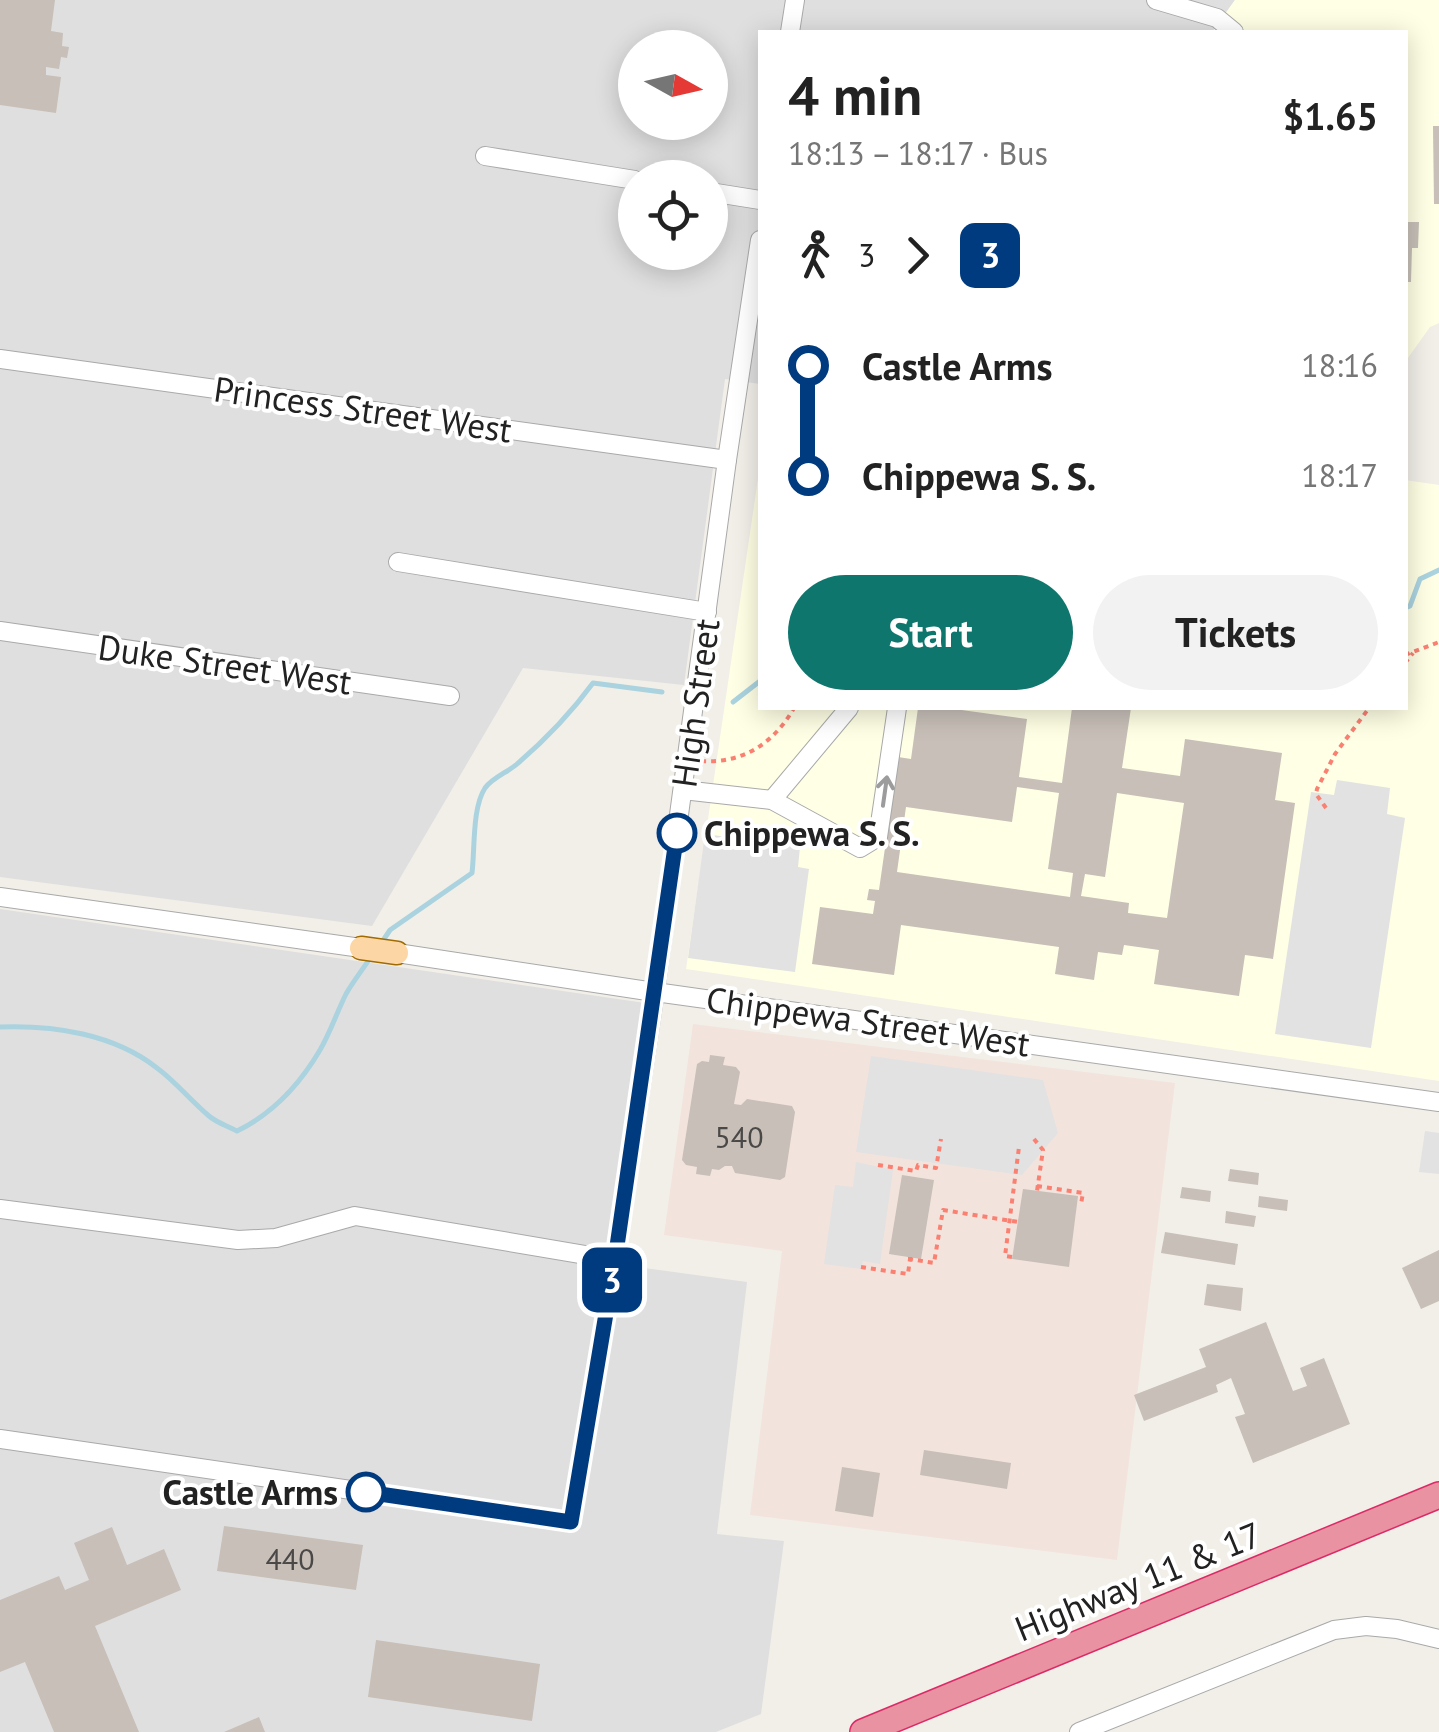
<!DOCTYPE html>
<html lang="en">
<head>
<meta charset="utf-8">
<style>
  body { margin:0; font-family:"PT Sans",sans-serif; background:#f2f2f2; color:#222; height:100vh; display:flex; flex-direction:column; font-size:38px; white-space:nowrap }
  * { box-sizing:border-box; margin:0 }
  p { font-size:32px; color:#767676 }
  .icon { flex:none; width:55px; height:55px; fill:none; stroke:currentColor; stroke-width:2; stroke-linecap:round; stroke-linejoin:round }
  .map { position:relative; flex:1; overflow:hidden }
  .panel { position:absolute; left:758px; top:30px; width:650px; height:680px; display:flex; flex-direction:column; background:#fff; border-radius:0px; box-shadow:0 5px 25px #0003 }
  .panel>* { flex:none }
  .badge { padding:0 20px; border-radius:15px; font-size:35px; line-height:65px }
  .needle { width:65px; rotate:98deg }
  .buttons { position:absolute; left:618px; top:30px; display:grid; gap:20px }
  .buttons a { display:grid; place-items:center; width:110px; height:110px; border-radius:50%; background:#fff; box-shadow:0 5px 25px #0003; font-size:50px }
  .map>.badge { position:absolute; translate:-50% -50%; box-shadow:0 0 0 5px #fff }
  .legs { display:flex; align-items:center; gap:15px; height:110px; padding:0 30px; font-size:32px }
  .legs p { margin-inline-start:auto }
  .headline { display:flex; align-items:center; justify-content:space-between; height:170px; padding:0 30px }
  h1 { font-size:55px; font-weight:800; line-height:75px }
  .primary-button { display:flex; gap:20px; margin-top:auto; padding:20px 30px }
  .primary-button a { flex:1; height:115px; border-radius:60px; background:#0f766e; color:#fff; font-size:40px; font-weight:800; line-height:115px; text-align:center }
  .primary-button a+a { background:#f2f2f2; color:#222 }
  ul { padding:0 30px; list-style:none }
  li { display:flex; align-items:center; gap:35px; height:110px; font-size:38px }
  li i { display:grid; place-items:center; width:15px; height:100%; margin:0 12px; background:currentColor }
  li i::after { content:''; width:25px; height:25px; margin:-12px; border:8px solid; border-radius:50%; background:#fff }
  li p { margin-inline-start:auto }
  li:first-child i { background:linear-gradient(#0000 50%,currentColor 0) }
  li:last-child i { background:linear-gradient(currentColor 50%,#0000 0) }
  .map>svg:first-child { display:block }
  .residential { fill:#e0dfdf; fill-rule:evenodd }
  .education { fill:#ffffe5 }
  .military { fill:#f3e3dd }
  .parking { fill:#e2e2e2 }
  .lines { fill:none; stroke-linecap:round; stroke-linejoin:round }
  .stream { stroke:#aad3df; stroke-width:5 }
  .building { fill:#c7bfb8; fill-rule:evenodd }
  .minor-casing { stroke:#a9a9a9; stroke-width:20 }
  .major-casing { stroke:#a06b00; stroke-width:25 }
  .highway-casing { stroke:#dc2a67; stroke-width:28 }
  .path { stroke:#fa8072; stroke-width:4; stroke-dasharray:5 5; stroke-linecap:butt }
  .minor { stroke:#fff; stroke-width:18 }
  .major { stroke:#fcd6a4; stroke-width:22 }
  .highway { stroke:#e892a2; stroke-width:25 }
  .oneway { stroke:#9c9c9c }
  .line-1-casing { stroke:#fff; stroke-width:22 }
  .line-1 { stroke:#003b80; stroke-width:15 }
  .stop-1-dot { fill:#fff; stroke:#003b80; stroke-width:5 }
  .labels { text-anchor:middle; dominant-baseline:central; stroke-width:8; stroke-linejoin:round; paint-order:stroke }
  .number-label { font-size:30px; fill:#4b4948 }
  .street-label { font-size:35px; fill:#222; stroke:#fff }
  .stop-label { font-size:35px; font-weight:bold; fill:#222; stroke:#fff; text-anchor:start }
</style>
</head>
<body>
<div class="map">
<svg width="1439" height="1732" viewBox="0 0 1439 1732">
  <rect width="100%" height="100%" fill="#f2efe9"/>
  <!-- residential -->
  <g class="residential">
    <path d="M0,0H1235L1212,32H760V384L725,379L684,685L523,668L372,926L0,877ZM635,48H710V122H635ZM635,178H710V252H635Z"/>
    <path d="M0,909L645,1003L608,1263L747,1282L717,1534L784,1541L761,1714L716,1732H0Z"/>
  </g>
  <!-- education -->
  <g class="education">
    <path d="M1235,0H1439V323L1430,327L1405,362V32H1212Z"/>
    <path d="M760,465V708H1405V480L1439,485V1081L686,969Z"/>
  </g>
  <!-- military -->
  <path class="military" d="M693,1024L1175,1083L1117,1560L750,1515L782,1251L664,1235Z"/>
  <!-- parking -->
  <g class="parking">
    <path d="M1337,780L1390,788L1387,814L1405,818L1371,1048L1275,1034L1311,792L1334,795Z"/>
    <path d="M705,834L800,847L798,867L809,869L795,972L688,958Z"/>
    <path d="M871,1056L1043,1080L1058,1133L1022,1175L856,1152Z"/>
    <path d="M1425,1131L1439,1133V1174L1419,1172Z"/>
    <path d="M856,1162L893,1170L880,1264L863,1261L861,1269L824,1264L835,1185L853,1187Z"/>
  </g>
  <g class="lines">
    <!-- stream -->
    <g class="stream">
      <path d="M1405,608L1410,606L1420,579L1439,570"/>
      <path d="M733,702L760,681"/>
      <path d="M382,942L390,930L472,873C475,849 472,808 485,788C492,778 508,772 517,764C545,740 571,713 593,683L662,692"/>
      <path d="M0,1027C54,1025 114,1034 157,1068C176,1082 191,1101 209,1116C217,1123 228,1126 237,1131C272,1114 300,1084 320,1050C330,1033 337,1012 346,994C354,980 364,968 372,955"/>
    </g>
  </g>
  <!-- building -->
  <g class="building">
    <path d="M0,0H55L51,31L63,33L62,46L69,47L67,58L61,57L59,69L46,67V75L61,77L56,113L0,105Z"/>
    <path d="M1433,126H1439V204H1434Z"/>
    <path d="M1405,222H1419L1418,248H1412L1411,282H1405Z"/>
    <path d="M918,708H947L1027,719L1019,777L1062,783L1072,708H1131L1122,768L1180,776L1185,739L1282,753L1275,800L1295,803L1273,959L1245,955L1239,996L1154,984L1159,950L1124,945L1122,955L1098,952L1094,980L1055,974L1059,947L901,925L894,975L812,964L820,907L873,914L875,901L867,900L869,889L879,890L898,757L911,759ZM1017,787L1059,793L1048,869L1073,873L1070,897L897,872L906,807L1012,822ZM1117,793L1184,803L1167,918L1128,913L1129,903L1081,896L1085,874L1105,877Z"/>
    <path d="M710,1055L725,1057L723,1065L736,1067L740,1072L734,1104L741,1105L747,1099L792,1106L795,1112L785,1177L780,1180L735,1173L732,1166H725L719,1170L712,1169L710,1176L696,1174L697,1167L686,1165L682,1160L697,1064L702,1061L709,1062Z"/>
    <path d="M1230,1169L1259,1173L1258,1185L1228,1181Z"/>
    <path d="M902,1175L934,1180L921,1259L889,1254Z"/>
    <path d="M1182,1187L1211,1191L1210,1202L1180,1198Z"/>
    <path d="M1023,1189L1078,1196L1069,1267L1012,1259Z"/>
    <path d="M1259,1196L1288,1200L1287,1211L1258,1207Z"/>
    <path d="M1226,1211L1256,1216L1254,1227L1225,1223Z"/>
    <path d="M1165,1232L1238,1244L1235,1265L1161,1253Z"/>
    <path d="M1439,1250V1301L1421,1309L1402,1268Z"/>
    <path d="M1207,1284L1243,1288L1241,1311L1204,1305Z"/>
    <path d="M1266,1322L1293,1391L1307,1386L1300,1368L1324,1358L1350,1424L1253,1463L1235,1417L1245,1414L1231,1378L1216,1385L1218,1392L1144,1421L1134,1395L1206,1367L1199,1349Z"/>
    <path d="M924,1450L1011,1463L1007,1489L920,1475Z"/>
    <path d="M842,1467L880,1473L873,1517L835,1511Z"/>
    <path d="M224,1526L363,1545L356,1590L217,1571Z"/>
    <path d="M112,1527L127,1565L164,1549L181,1590L95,1626L139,1732H54L25,1662L0,1672V1600L59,1576L65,1590L89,1580L74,1543Z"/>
    <path d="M376,1640L540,1664L532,1721L368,1697Z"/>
    <path d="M259,1717L265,1732H224Z"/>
  </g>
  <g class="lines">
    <defs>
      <g id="minor">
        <path d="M1156,0L1217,18L1234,32"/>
        <path d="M790,32L795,0"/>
        <path d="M485,156L635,180"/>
        <path d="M710,192L760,200"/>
        <path d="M0,359L727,460"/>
        <path d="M398,562L707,612"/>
        <path d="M0,631L450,696"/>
        <path d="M683,790L772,800L860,848L878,837L897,708"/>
        <path d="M772,800L849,708"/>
        <path d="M0,897L361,948"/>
        <path d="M397,953L641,990L1439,1102"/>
        <path d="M0,1209L238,1240L276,1238L355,1216L615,1260"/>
        <path d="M0,1439L571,1522L615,1260L655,992L727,460L760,240"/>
        <path d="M1079,1732L1334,1630L1366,1626L1397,1629L1439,1639"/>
      </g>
      <path id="major" d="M361,948L397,953"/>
      <path id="highway" d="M863,1732L1439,1495"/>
    </defs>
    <!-- minor casing -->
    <use href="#minor" class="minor-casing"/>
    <!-- major casing -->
    <use href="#major" class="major-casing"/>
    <!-- highway casing -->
    <use href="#highway" class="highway-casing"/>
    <!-- path -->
    <g class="path">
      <path d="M1405,655L1439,642"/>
      <path d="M1405,663L1413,653"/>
      <path d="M701,761C743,764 774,743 794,708"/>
      <path d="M1326,808L1316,794L1317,789L1335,754L1369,708"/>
      <path d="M1034,1139L1043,1150L1037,1191"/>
      <path d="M878,1165L916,1171L918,1165L936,1168L941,1139"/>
      <path d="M1037,1186L1083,1193L1081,1204"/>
      <path d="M910,1257V1259L934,1263L943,1210L1018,1222"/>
      <path d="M1012,1257L1005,1256L1019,1147"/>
      <path d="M861,1267L908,1274L910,1259"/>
    </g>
    <!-- minor -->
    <use href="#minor" class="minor"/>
    <!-- major -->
    <use href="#major" class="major"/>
    <!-- highway -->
    <use href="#highway" class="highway"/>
  </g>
  <!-- one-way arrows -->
  <defs><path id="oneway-shaft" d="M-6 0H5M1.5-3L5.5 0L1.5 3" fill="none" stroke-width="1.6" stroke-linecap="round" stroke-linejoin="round" transform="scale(2.5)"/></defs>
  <use class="oneway" href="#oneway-shaft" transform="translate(885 791) rotate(-82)"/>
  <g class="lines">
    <defs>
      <path id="line-1" d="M366,1492L571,1522L615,1260L677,833"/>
    </defs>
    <!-- line-1 casing -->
    <use href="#line-1" class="line-1-casing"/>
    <!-- line-1 -->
    <use href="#line-1" class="line-1"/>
  </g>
  <!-- markers -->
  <g class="stop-1-dot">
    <circle cx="677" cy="833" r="18"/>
    <circle cx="366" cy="1492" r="18"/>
  </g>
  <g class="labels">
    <!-- number labels -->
    <g class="number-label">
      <text x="739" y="1136">540</text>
      <text x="290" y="1558">440</text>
    </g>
    <!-- street labels -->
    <g class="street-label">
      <text transform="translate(363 409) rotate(8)">Princess Street West</text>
      <text transform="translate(225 664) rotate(8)">Duke Street West</text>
      <text transform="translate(695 703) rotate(-82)">High Street</text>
      <text transform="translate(868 1021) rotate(8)">Chippewa Street West</text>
      <text transform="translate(1138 1581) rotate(-22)">Highway 11 &amp; 17</text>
    </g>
    <!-- stop labels -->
    <g class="stop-label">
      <text x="704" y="833">Chippewa S. S.</text>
      <text x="338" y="1492" text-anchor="end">Castle Arms</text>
    </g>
  </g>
</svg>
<div class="buttons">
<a><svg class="needle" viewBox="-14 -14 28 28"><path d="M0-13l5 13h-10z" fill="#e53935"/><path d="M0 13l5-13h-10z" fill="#767676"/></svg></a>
<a><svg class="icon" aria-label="locate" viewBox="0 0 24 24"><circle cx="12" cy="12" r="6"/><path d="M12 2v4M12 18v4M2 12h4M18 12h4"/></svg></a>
</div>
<b class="badge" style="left:612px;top:1280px;background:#003b80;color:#fff">3</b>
<section class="panel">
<div class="headline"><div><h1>4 min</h1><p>18:13 – 18:17 · Bus</p></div><b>$1.65</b></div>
<div class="legs"><svg class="icon" aria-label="walk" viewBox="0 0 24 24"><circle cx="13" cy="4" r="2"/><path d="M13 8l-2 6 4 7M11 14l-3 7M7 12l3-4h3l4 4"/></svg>3<svg class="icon" aria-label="forward" viewBox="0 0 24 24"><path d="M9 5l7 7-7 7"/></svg><b class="badge" style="background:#003b80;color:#fff">3</b></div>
<ul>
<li><i style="color:#003b80"></i><b>Castle Arms</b><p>18:16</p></li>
<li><i style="color:#003b80"></i><b>Chippewa S. S.</b><p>18:17</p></li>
</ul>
<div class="primary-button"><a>Start</a><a>Tickets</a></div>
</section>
</div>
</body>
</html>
